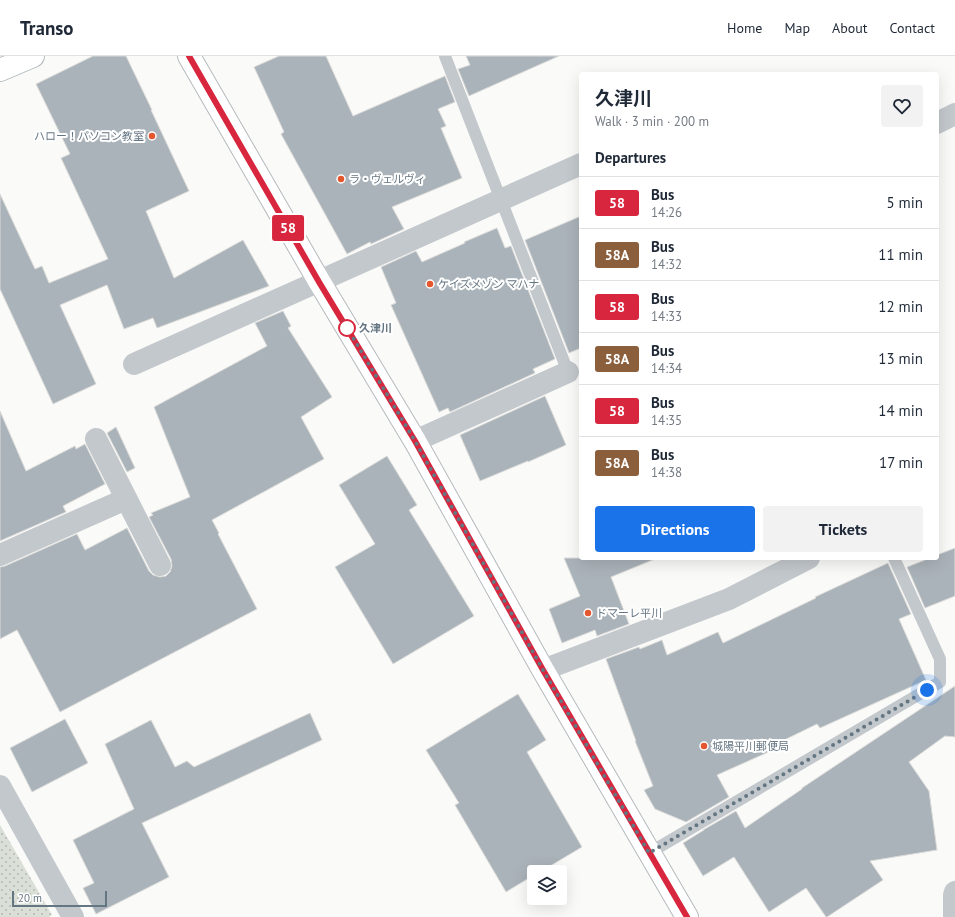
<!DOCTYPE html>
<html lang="en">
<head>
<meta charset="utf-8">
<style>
  body { margin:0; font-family:"PT Sans","Noto Sans JP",sans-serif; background:#f2f2f3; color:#1f2937; height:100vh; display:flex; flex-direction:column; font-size:15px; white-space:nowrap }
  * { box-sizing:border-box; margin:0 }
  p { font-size:13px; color:#747a83 }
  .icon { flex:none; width:22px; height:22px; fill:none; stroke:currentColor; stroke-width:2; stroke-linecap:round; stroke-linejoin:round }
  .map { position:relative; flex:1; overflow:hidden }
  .panel { position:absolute; left:579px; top:16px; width:360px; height:488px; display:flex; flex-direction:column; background:#fff; border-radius:4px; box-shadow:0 4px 16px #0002 }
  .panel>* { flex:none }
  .badge { padding:0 8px; border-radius:3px; font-size:14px; line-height:26px }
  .buttons { position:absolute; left:527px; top:809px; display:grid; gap:8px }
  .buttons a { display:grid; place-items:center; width:40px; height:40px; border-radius:4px; background:#fff; box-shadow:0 4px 16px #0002; font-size:20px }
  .scale { position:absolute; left:12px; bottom:10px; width:95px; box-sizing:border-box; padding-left:4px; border:2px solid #657683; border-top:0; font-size:11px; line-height:14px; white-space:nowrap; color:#657683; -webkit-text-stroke:3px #fff; paint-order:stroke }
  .you { position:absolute; width:20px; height:20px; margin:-10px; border:3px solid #fff; border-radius:50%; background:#1a73e8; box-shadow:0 0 0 6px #1a73e833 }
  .map>.badge { position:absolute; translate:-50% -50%; box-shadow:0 0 0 2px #fff }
  h2 { padding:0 16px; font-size:15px; line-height:36px }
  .round { display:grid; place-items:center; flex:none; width:42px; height:42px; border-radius:4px; background:#f2f2f3 }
  .overview { display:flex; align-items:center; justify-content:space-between; height:68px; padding:0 16px }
  h1 { font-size:19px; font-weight:700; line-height:30px }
  .action { display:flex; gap:8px; margin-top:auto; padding:8px 16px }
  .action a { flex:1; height:46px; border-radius:4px; background:#1a73e8; color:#fff; font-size:16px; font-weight:700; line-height:46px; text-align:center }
  .action a+a { background:#f2f2f3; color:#1f2937 }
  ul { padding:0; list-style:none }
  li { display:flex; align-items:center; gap:12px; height:52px; padding:0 16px; border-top:1px solid #e0e1e3 }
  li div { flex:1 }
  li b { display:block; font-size:15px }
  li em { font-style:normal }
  li .badge { min-width:44px; font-weight:700; text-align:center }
  header { display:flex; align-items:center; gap:24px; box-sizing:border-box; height:56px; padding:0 20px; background:#fff; border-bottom:1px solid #e0e1e3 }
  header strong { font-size:19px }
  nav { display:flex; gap:22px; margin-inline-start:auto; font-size:14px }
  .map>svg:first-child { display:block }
  .grass { fill:url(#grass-dots) }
  .building { fill:#aab3b9; stroke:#dcdcda }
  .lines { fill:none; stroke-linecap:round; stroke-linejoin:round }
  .secondary-casing { stroke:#b3babf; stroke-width:24 }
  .primary-casing { stroke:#b5babe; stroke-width:24 }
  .lane { stroke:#c3c8cc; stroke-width:12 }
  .street { stroke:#c3c8cc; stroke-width:22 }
  .secondary { stroke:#fff; stroke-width:22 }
  .primary { stroke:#fff; stroke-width:22 }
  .line-casing { stroke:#fff; stroke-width:9 }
  .line { stroke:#d7263d; stroke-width:6 }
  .walk { stroke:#657683; stroke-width:4; stroke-dasharray:0 7.2 }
  .poi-dot { fill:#e4572e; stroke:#fff; stroke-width:1.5 }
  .stop-dot { fill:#fff; stroke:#d7263d; stroke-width:2 }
  .labels { text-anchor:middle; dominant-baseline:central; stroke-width:4; stroke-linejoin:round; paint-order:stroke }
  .poi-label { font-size:11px; fill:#657683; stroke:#fff; text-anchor:start }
  .stop-label { font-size:11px; font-weight:bold; fill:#657683; stroke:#fff; text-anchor:start }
</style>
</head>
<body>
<header>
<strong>Transo</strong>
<nav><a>Home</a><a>Map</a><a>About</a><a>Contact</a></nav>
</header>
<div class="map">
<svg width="955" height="861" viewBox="0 0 955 861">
  <defs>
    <pattern id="grass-dots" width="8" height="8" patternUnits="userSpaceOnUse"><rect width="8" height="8" fill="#dadfd7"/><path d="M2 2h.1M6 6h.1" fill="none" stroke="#b4b9b4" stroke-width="1.8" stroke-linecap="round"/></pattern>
  </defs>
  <rect width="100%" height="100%" fill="#fafaf8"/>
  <!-- grass -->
  <path class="grass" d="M0,769L52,859L49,861H0Z"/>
  <!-- building -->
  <g class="building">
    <path d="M93,0H126L152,54H151L189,135L146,155L174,222L243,184L269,230L157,272L153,262L124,273L107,229L60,249L96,328L53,348L0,233V138L35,213L42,210L49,227L108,203L61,102L70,98L36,28Z"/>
    <path d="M279,0H326L353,60L445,20L455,46L438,53L446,70L441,72L462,122L392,151L404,173L371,188L370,186L347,198L281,78L284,76L254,11Z"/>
    <path d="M466,0H559L469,40L458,13L470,9Z"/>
    <path d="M581,160V292L569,297L525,184Z"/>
    <path d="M497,172L505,192L511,190L555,303L533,313L535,317L450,356L448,352L439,356L391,249L396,247L381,211L416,195L422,206L465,187L464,186Z"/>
    <path d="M283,255L291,270L288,272L332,341L301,361L324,403L212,464L219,477L218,478L257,553L60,656L17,574L0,583V511L5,510L77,478L85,494L127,472L149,515L153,519L160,521L166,520L170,516L172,510L171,503L149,461L153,459L151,457L190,441L154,351L267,290L255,267Z"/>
    <path d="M545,340L566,389L528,406V405L480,425L460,379Z"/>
    <path d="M0,355L26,415L75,390L76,393L85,388L105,428L63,450L66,456L0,485Z"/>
    <path d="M116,371L135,412L127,416L107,377Z"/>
    <path d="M387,400L417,449L409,454L474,560L393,608L335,511L375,488L339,429Z"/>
    <path d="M955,492V540L925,552L907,511L930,502H937V499Z"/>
    <path d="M564,502H654L655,503L611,521L629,568L597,580L595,574L562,587L549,553L580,540Z"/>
    <path d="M888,507L911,558L899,563L926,624L820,672L817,668L772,690L773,694L717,719L729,741L686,766L655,753L644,734L653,730L635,685H636L606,603L639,591L640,593L662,584L667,599L718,576L723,587L816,542L815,541Z"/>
    <path d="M955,630V681L945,680L909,706L929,735L937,794L870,805L883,824L827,861H826L806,832L769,856L734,801L703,820L683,787L704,774H703L736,755L745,772L802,733V732Z"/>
    <path d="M518,638L546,684L527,696L582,791L540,816H534V819L506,836L455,749L459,747L426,694Z"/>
    <path d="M310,657L322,684L142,767L169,821L96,858L83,832L94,827L73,784L134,753L105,688L151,664L175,711L187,705L194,711Z"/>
    <path d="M65,663L88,707L32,736L10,692Z"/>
  </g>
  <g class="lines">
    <defs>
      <path id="secondary" d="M0,14L33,0"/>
      <path id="primary" d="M189,0L319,225L415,385L543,614L687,861"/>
    </defs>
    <!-- secondary casing -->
    <use href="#secondary" class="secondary-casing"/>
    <!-- primary casing -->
    <use href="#primary" class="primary-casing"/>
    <!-- lane -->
    <g class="lane">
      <path d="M445,0L568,316"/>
      <path d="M649,797L940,626V603L894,502"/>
    </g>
    <!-- street -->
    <g class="street">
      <path d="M937,67L955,58"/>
      <path d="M134,308L581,108"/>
      <path d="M96,383L160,509"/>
      <path d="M415,385L568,316"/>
      <path d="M0,499L126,443"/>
      <path d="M543,614L729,543L809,502"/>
      <path d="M0,730L73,861"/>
      <path d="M954,861V839L955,836"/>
    </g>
    <!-- secondary -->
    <use href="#secondary" class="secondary"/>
    <!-- primary -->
    <use href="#primary" class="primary"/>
  </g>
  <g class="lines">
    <defs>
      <path id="line" d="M189,0L319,226L415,385L543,614L687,861"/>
    </defs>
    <!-- line casing -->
    <use href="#line" class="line-casing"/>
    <!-- line -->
    <use href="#line" class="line"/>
    <!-- walk -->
    <path class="walk" d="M347,272L343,265L415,385L543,614L649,797L927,634"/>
  </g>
  <!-- markers -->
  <g class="poi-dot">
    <circle cx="152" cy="80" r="4"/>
    <circle cx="341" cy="123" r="4"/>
    <circle cx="430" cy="228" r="4"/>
    <circle cx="588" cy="557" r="4"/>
    <circle cx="704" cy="690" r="4"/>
  </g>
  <circle class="stop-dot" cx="347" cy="272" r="8"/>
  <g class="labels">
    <!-- poi labels -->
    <g class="poi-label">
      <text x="144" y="80" text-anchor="end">ハロー！パソコン教室</text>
      <text x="349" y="123">ラ・ヴェルヴィ</text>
      <text x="438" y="228">ケイズメゾン マハナ</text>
      <text x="596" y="557">ドマーレ平川</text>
      <text x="712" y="690">城陽平川郵便局</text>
    </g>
    <!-- stop labels -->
    <g class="stop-label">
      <text x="359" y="272">久津川</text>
    </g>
  </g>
</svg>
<div class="buttons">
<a><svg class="icon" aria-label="layers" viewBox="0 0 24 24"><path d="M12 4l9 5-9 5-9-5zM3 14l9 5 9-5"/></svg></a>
</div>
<div class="scale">20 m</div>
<div class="you" style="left:927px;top:634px"></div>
<b class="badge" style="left:288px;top:172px;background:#d7263d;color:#fff">58</b>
<section class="panel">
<div class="overview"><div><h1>久津川</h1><p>Walk · 3 min · 200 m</p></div><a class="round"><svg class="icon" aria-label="heart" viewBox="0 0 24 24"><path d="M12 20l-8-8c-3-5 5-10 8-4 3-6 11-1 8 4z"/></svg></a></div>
<h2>Departures</h2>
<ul>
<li><span class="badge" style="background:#d7263d;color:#fff">58</span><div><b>Bus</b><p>14:26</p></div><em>5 min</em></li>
<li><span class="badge" style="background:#8b5e3c;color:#fff">58A</span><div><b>Bus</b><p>14:32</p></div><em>11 min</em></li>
<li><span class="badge" style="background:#d7263d;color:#fff">58</span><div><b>Bus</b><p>14:33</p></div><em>12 min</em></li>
<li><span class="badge" style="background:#8b5e3c;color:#fff">58A</span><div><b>Bus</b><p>14:34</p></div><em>13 min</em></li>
<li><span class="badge" style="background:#d7263d;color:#fff">58</span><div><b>Bus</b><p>14:35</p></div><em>14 min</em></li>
<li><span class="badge" style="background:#8b5e3c;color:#fff">58A</span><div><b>Bus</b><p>14:38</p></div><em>17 min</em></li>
</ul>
<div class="action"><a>Directions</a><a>Tickets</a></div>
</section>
</div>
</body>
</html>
